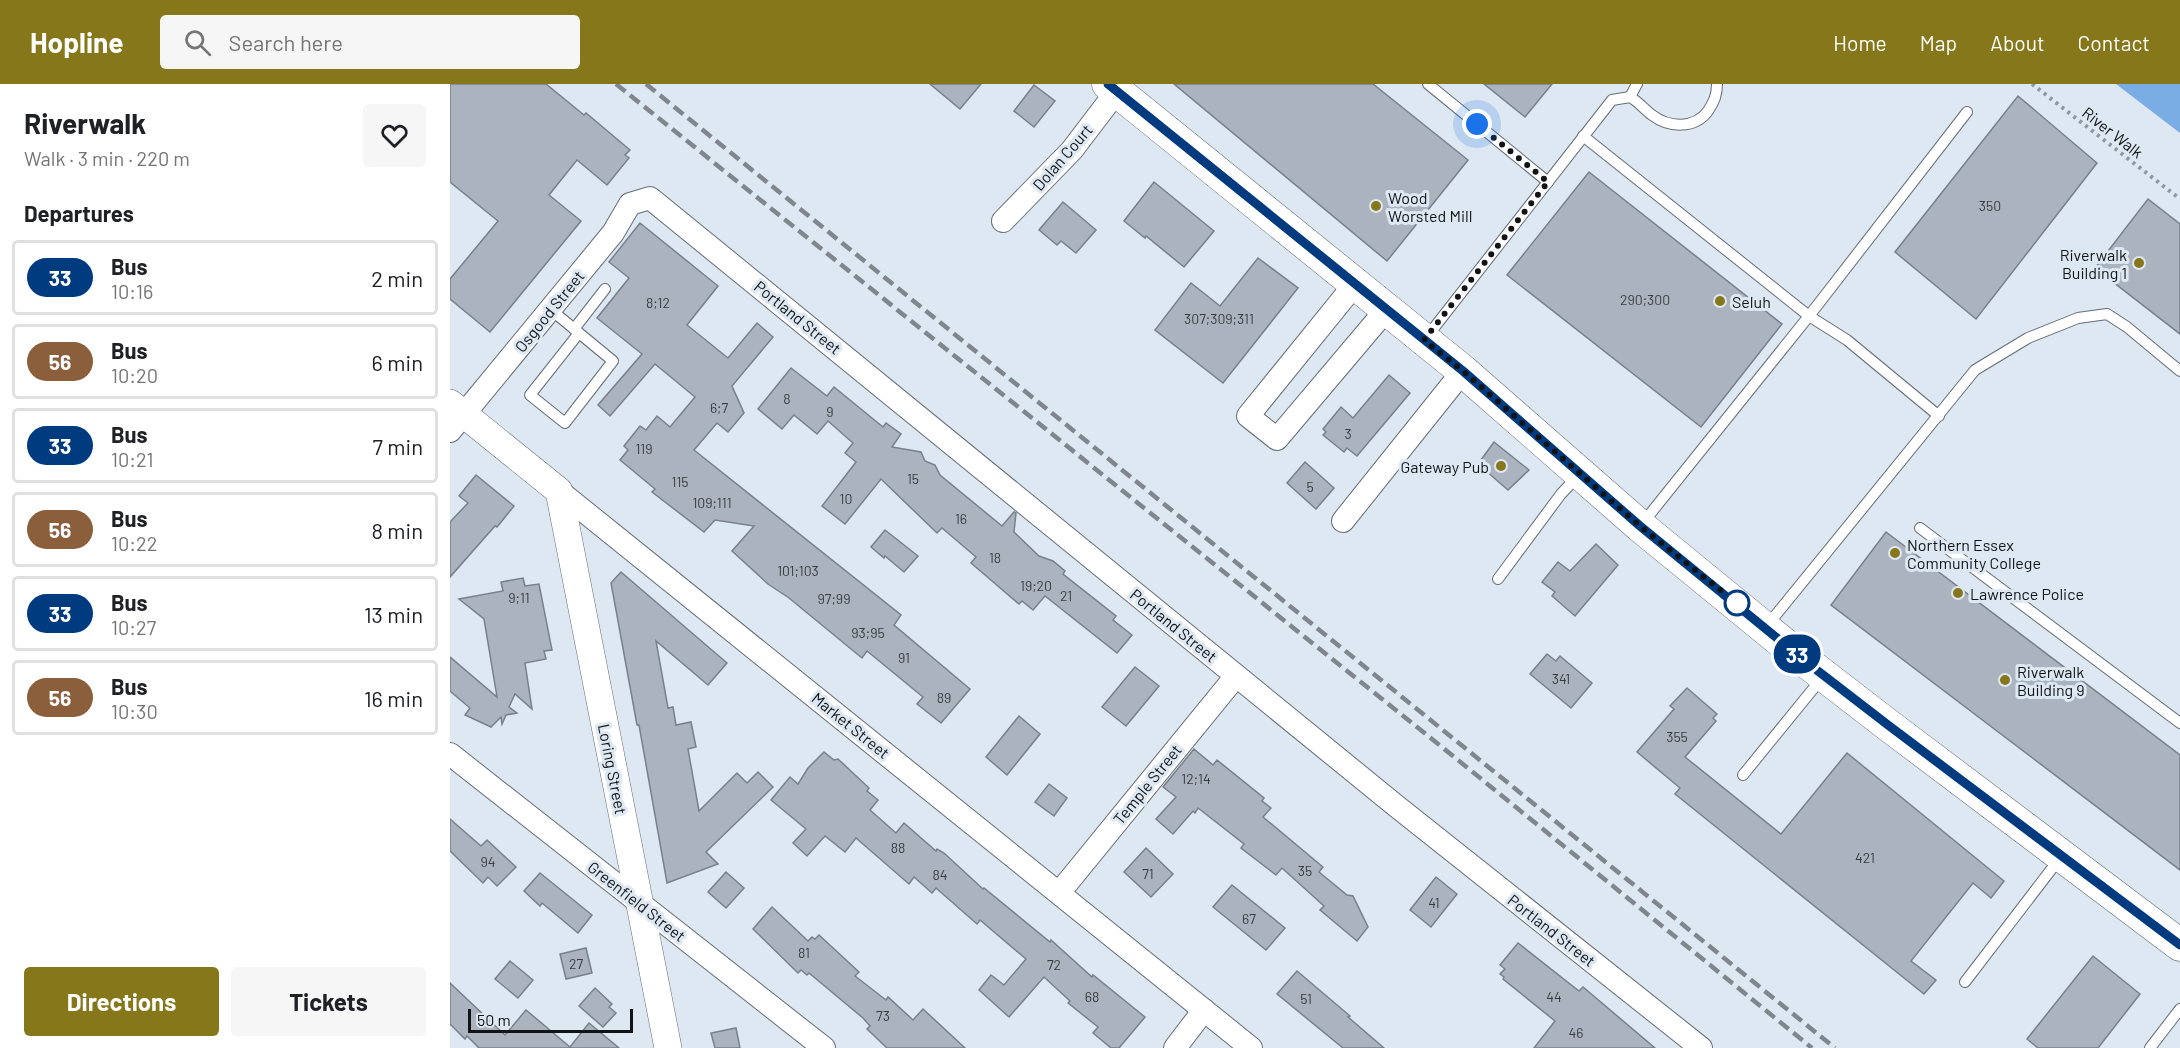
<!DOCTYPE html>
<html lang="en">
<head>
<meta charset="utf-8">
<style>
  body { margin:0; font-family:Barlow,sans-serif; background:#f6f6f6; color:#202124; height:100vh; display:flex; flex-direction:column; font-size:22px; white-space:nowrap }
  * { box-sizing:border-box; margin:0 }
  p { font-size:20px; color:#757577 }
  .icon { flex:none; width:33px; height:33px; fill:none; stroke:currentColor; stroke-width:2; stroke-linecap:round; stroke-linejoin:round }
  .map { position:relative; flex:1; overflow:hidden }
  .side { display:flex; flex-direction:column; background:#fff; width:450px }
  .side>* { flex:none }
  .badge { padding:0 12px; border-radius:20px; font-size:21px; line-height:39px }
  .scale { position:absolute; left:18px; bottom:15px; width:165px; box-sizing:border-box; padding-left:6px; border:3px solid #101417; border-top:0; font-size:16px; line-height:21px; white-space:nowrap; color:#101417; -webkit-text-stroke:4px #dee8f2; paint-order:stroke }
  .you { position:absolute; width:30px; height:30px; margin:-15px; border:4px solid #fff; border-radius:50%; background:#1a73e8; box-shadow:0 0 0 9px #1a73e833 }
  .map>.badge { position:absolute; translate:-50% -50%; box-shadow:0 0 0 3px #fff }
  h2 { padding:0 24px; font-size:22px; line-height:54px }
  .round { display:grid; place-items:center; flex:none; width:63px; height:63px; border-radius:6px; background:#f6f6f6 }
  .overview { display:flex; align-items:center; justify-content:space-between; height:102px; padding:0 24px }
  h1 { font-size:28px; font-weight:700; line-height:45px }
  .cta { display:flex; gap:12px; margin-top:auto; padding:12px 24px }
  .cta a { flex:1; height:69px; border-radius:6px; background:#85771a; color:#fff; font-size:24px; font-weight:700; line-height:69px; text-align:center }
  .cta a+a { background:#f6f6f6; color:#202124 }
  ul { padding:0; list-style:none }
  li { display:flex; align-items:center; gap:18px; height:75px; margin:0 12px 9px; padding:0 12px; border:3px solid #e0e0e0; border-radius:6px }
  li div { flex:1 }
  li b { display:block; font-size:22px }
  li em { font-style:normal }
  li .badge { min-width:66px; font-weight:700; text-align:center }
  header { display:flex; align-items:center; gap:36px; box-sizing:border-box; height:84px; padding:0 30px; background:#85771a; color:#fff }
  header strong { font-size:28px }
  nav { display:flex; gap:33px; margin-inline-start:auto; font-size:21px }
  .search { width:420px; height:54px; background:#f6f6f6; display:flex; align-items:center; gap:15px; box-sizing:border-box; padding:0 21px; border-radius:6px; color:#757577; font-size:22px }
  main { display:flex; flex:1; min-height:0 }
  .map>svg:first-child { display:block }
  .water { fill:#7aade4 }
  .building { fill:#abb4be; stroke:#78808a; stroke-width:1.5 }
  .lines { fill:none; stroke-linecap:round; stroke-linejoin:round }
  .service-casing { stroke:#656d76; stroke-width:12 }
  .minor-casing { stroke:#656d76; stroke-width:24 }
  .tertiary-casing { stroke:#656d76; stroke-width:28 }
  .secondary-casing { stroke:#656d76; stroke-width:33 }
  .path { stroke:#90989f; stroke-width:4; stroke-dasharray:3 4.5; stroke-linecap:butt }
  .service { stroke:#fff; stroke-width:10 }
  .minor { stroke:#fff; stroke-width:22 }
  .tertiary { stroke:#fff; stroke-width:27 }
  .secondary { stroke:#fff; stroke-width:32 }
  .rail { stroke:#7f868d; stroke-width:4.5; stroke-dasharray:12 6; stroke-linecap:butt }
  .line-casing { stroke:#fff; stroke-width:14 }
  .line { stroke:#003b80; stroke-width:9 }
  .walk { stroke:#101417; stroke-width:6; stroke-dasharray:0 10.8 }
  .poi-dot { fill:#85771a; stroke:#dee8f2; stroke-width:2 }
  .stop-dot { fill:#fff; stroke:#003b80; stroke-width:3 }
  .labels { text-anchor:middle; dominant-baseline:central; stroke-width:6; stroke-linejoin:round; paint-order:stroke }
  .number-label { font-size:14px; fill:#373c41 }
  .street-label { font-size:16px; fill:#101417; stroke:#dee8f2 }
  .poi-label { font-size:16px; fill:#101417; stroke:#dee8f2; text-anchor:start }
</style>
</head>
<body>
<header>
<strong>Hopline</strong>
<div class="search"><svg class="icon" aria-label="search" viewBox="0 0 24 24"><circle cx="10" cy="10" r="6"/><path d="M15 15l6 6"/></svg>Search here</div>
<nav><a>Home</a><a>Map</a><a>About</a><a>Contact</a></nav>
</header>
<main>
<section class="side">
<div class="overview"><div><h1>Riverwalk</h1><p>Walk · 3 min · 220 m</p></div><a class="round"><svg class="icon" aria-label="heart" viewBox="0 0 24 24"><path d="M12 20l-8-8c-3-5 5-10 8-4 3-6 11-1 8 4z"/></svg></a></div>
<h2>Departures</h2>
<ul>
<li><span class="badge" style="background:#003b80;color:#fff">33</span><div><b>Bus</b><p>10:16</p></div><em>2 min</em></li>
<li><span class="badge" style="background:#8b5e3c;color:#fff">56</span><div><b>Bus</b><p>10:20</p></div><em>6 min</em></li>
<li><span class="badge" style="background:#003b80;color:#fff">33</span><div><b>Bus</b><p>10:21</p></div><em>7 min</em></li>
<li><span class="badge" style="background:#8b5e3c;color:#fff">56</span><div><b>Bus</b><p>10:22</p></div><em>8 min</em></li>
<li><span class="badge" style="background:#003b80;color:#fff">33</span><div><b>Bus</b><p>10:27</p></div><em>13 min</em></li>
<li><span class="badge" style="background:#8b5e3c;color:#fff">56</span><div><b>Bus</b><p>10:30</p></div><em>16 min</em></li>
</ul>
<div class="cta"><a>Directions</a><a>Tickets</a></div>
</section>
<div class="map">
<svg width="1730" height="964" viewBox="0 0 1730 964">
  <rect width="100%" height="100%" fill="#dee8f2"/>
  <!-- water -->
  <path class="water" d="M1666,0H1730V49Z"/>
  <!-- building -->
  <g class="building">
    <path d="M0,0H96L134,31L136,29L180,66L175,71L179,74L157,101L127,76L99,111L131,137L40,248L0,215V195L48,137L0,98Z"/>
    <path d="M480,0H531L510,25Z"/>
    <path d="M724,0H923L1018,76L937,177Z"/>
    <path d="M1034,0H1102L1075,33Z"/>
    <path d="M584,1L605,17L584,43L564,27Z"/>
    <path d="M1568,12L1647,79L1526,235L1445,168Z"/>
    <path d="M1139,88L1332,240L1251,343L1057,191Z"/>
    <path d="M704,98L764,147L734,183L696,152L695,154L674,137Z"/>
    <path d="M1698,115L1730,140V250L1645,184Z"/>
    <path d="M613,118L646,146L626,169L611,157L607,161L589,146Z"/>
    <path d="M190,139L268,202L237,241L278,274L307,239L323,253L282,302L294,329L278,348L267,339L244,366L451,531L444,541L520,605L491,639L467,620L473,613L417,567L412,574L339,514L318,500L282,467L304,442L265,436L254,448L202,408L205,405L170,376L178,366L174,362L190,342L196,346L207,332L220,343L245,313L205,280L160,332L148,321L192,270L147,234L179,194L159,178Z"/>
    <path d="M808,174L848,204L773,299L705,246L741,199L770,222Z"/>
    <path d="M341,284L377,312L384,303L433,343L436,339L451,350L442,363L471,368L475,377L485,381L490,391L552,442L564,428L566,429L564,448L589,472L603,477L615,487L613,490L666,532L663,536L682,551L667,569L595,512L583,526L572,517L569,520L521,479L526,473L492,444L487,449L431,395L395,440L372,422L406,378L395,369L403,359L378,337L367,350L344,331L332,345L308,325Z"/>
    <path d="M939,291L960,309L907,372L897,364L894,368L873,351L876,348L873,345L891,323L903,334Z"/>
    <path d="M1044,358L1079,386L1058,406L1028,380Z"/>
    <path d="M855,378L884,404L866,425L837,399Z"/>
    <path d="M26,391L64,422L47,443L45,442L0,493V438L18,419L9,412Z"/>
    <path d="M435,446L468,472L454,488L435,472L434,474L421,463Z"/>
    <path d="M1436,448L1730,671V786L1381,521Z"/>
    <path d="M1146,460L1168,481L1125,532L1102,512L1105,508L1092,498L1108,478L1120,487Z"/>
    <path d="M171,488L277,579L258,601L206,557L218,624L223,623L226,641L241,638L246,663L238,665L249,727L287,689L297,699L308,688L323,703L256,768L268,780L217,799L189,641H187L161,499Z"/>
    <path d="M73,494L75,502L89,500L102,566L94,567L96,575L75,579L82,625L65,610L59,623L67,629L56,631L52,640L51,633L41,643L15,631L20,624L0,607V573L47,613L34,535L9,515L53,507L51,498Z"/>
    <path d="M1097,570L1106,577L1110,572L1142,599L1121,624L1080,590Z"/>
    <path d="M685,583L709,602L676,642L652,623Z"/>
    <path d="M1237,604L1267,630L1263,634L1266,637L1235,673L1331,750L1397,669L1554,797L1541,814L1523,799L1461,877L1486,896L1474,910L1225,710L1230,704L1187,668L1224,625L1220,622Z"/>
    <path d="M569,632L590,650L557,691L536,673Z"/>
    <path d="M744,665L763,681L767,676L814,714L812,717L821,724L813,733L873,783L869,788L897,811L903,812L918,843L907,857L870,826L874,822L832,784L826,791L791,764L794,760L748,724L745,729L743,727L723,750L706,735L726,713L713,703Z"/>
    <path d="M374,668L384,676L388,675L419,704L417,707L428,716L420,726L446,749L454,739L486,767L487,765L494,769L533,805L534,804L600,858L601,856L642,893L643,891L695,933L669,964H661L643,949L648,943L618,919L620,917L594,893L559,933L529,906L541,891L554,901L576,875L530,836L527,840L486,804L482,809L464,793L459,800L406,754L395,768L375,752L357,772L343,759L356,745L321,716L340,693L348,700L358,684Z"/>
    <path d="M599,700L617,714L604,732L585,718Z"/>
    <path d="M0,735L31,762L37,756L66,783L47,802L38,793L33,799L0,767Z"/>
    <path d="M696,764L723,790L701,813L674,788Z"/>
    <path d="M276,788L294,804L276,824L258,808Z"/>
    <path d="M90,789L142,831L128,849L92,819L90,822L74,807Z"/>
    <path d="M986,793L1007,810L981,843L960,826Z"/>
    <path d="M782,801L835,844L816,866L763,823Z"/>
    <path d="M322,823L358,857L362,853L365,855L369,851L409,888L405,892L436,916L438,913L463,936L473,925L515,964H437L417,945L420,942L413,934L359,889L357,891L351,886L348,889L303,845Z"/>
    <path d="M1068,859L1129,907L1133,903L1205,964H1084L1105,937L1053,895L1054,893L1050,890L1055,885L1050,881Z"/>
    <path d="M136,864L142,889L116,895L110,870Z"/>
    <path d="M1643,872L1690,910L1648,964H1588L1577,955Z"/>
    <path d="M60,877L83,896L68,914L45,895Z"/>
    <path d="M847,887L900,932L898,933L934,964H893L827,910Z"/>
    <path d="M0,899L55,951L76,926L120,963L139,939L169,964H29L17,952L15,955L0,940Z"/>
    <path d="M145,904L162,920L159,923L166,929L153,943L129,922Z"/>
    <path d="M286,944L290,964H265L261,949Z"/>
  </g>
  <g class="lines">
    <defs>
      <g id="service">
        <path d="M978,0L1098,98"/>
        <path d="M1180,13L1187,0"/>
        <path d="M1133,52L1359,232L1397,256L1489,332"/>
        <path d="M100,225L128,248"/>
        <path d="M124,245L155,205"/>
        <path d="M129,249L163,277L115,339L80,311Z"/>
        <path d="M976,254L1162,16L1180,13C1189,18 1194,25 1202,31C1219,44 1245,45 1258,27C1264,18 1267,11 1267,0"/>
        <path d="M1192,440L1359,232L1517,28"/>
        <path d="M1470,444L1730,639"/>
        <path d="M1048,495L1111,410L1129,391"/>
        <path d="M1316,543L1525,286L1578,254L1628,234L1657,230L1677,243L1730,287"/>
        <path d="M1293,691L1372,594"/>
        <path d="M1515,898L1610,774"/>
        <path d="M1700,964L1730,925"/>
      </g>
      <g id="minor">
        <path d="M553,137L622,66L667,7"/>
        <path d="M905,200L798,332L827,355L936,226"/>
        <path d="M0,347L163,149L180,120L200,114L945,721L1251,964"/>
        <path d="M109,407L801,964"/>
        <path d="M893,437L1013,287"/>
        <path d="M0,670L374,964"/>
        <path d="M609,809L786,592"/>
        <path d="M725,964L754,926"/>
      </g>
      <path id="tertiary" d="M0,319L109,407L218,964"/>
      <path id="secondary" d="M658,0L1013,287L1190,442L1355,577L1438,641L1730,861"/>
    </defs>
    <!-- service casing -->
    <use href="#service" class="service-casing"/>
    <!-- minor casing -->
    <use href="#minor" class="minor-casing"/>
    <!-- tertiary casing -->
    <use href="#tertiary" class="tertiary-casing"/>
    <!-- secondary casing -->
    <use href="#secondary" class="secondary-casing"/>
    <!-- path -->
    <path class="path" d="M1582,0L1730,115"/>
    <!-- service -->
    <use href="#service" class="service"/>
    <!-- minor -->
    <use href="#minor" class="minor"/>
    <!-- tertiary -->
    <use href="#tertiary" class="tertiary"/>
    <!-- secondary -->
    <use href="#secondary" class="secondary"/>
    <!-- rail -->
    <g class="rail">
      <path d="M166,0L1003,672L1362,964"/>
      <path d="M196,0L1385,964"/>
    </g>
  </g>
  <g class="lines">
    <defs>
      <path id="line" d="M658,0L1013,287L1190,442L1355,577L1438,641L1730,861"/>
    </defs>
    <!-- line casing -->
    <use href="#line" class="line-casing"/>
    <!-- line -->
    <use href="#line" class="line"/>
    <!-- walk -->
    <path class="walk" d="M1027,40L1098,98L974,256L1013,287L1190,442L1294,525L1287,519"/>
  </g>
  <!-- markers -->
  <g class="poi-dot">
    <circle cx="926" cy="122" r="6"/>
    <circle cx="1689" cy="179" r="6"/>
    <circle cx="1270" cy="217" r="6"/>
    <circle cx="1051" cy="382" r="6"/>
    <circle cx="1445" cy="469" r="6"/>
    <circle cx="1508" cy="509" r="6"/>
    <circle cx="1555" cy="596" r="6"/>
  </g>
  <circle class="stop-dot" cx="1287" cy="519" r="12"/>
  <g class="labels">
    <!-- number labels -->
    <g class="number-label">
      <text x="1540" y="121">350</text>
      <text x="1195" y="215">290;300</text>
      <text x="208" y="218">8;12</text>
      <text x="769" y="234">307;309;311</text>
      <text x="337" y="314">8</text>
      <text x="269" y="323">6;7</text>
      <text x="380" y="327">9</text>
      <text x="898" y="349">3</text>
      <text x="194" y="364">119</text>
      <text x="463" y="394">15</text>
      <text x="230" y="397">115</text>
      <text x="860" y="402">5</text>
      <text x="396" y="414">10</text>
      <text x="262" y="418">109;111</text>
      <text x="511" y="434">16</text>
      <text x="545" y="473">18</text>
      <text x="348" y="486">101;103</text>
      <text x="586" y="501">19;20</text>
      <text x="616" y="511">21</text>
      <text x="69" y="513">9;11</text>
      <text x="384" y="514">97;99</text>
      <text x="418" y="548">93;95</text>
      <text x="454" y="573">91</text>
      <text x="1111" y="594">341</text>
      <text x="494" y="613">89</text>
      <text x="1227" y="652">355</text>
      <text x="746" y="694">12;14</text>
      <text x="448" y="763">88</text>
      <text x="1415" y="773">421</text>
      <text x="38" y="777">94</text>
      <text x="855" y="786">35</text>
      <text x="698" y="789">71</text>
      <text x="490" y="790">84</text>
      <text x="984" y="818">41</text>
      <text x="799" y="834">67</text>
      <text x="354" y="868">81</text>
      <text x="126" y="879">27</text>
      <text x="604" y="880">72</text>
      <text x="642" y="912">68</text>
      <text x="1104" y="912">44</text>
      <text x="856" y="914">51</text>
      <text x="433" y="931">73</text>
      <text x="1126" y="948">46</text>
    </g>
    <!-- street labels -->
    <g class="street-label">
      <text transform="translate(1663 48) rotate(38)">River Walk</text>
      <text transform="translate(612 73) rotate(-49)">Dolan Court</text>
      <text transform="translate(99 227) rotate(-51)">Osgood Street</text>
      <text transform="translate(348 233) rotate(39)">Portland Street</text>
      <text transform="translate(724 541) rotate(39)">Portland Street</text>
      <text transform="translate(401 641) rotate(39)">Market Street</text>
      <text transform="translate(163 685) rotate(79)">Loring Street</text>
      <text transform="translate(697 700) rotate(-51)">Temple Street</text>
      <text transform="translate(187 817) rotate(38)">Greenfield Street</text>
      <text transform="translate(1102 846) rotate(38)">Portland Street</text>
    </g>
    <!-- poi labels -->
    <g class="poi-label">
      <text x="938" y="113">Wood<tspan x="938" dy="18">Worsted Mill</tspan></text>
      <text x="1677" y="170" text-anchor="end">Riverwalk<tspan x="1677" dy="18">Building 1</tspan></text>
      <text x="1282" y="217">Seluh</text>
      <text x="1039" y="382" text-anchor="end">Gateway Pub</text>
      <text x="1457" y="460">Northern Essex<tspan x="1457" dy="18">Community College</tspan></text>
      <text x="1520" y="509">Lawrence Police</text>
      <text x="1567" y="587">Riverwalk<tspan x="1567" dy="18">Building 9</tspan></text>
    </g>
  </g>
</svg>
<div class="scale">50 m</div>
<div class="you" style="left:1027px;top:40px"></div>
<b class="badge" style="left:1347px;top:570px;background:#003b80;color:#fff">33</b>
</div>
</main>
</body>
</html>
